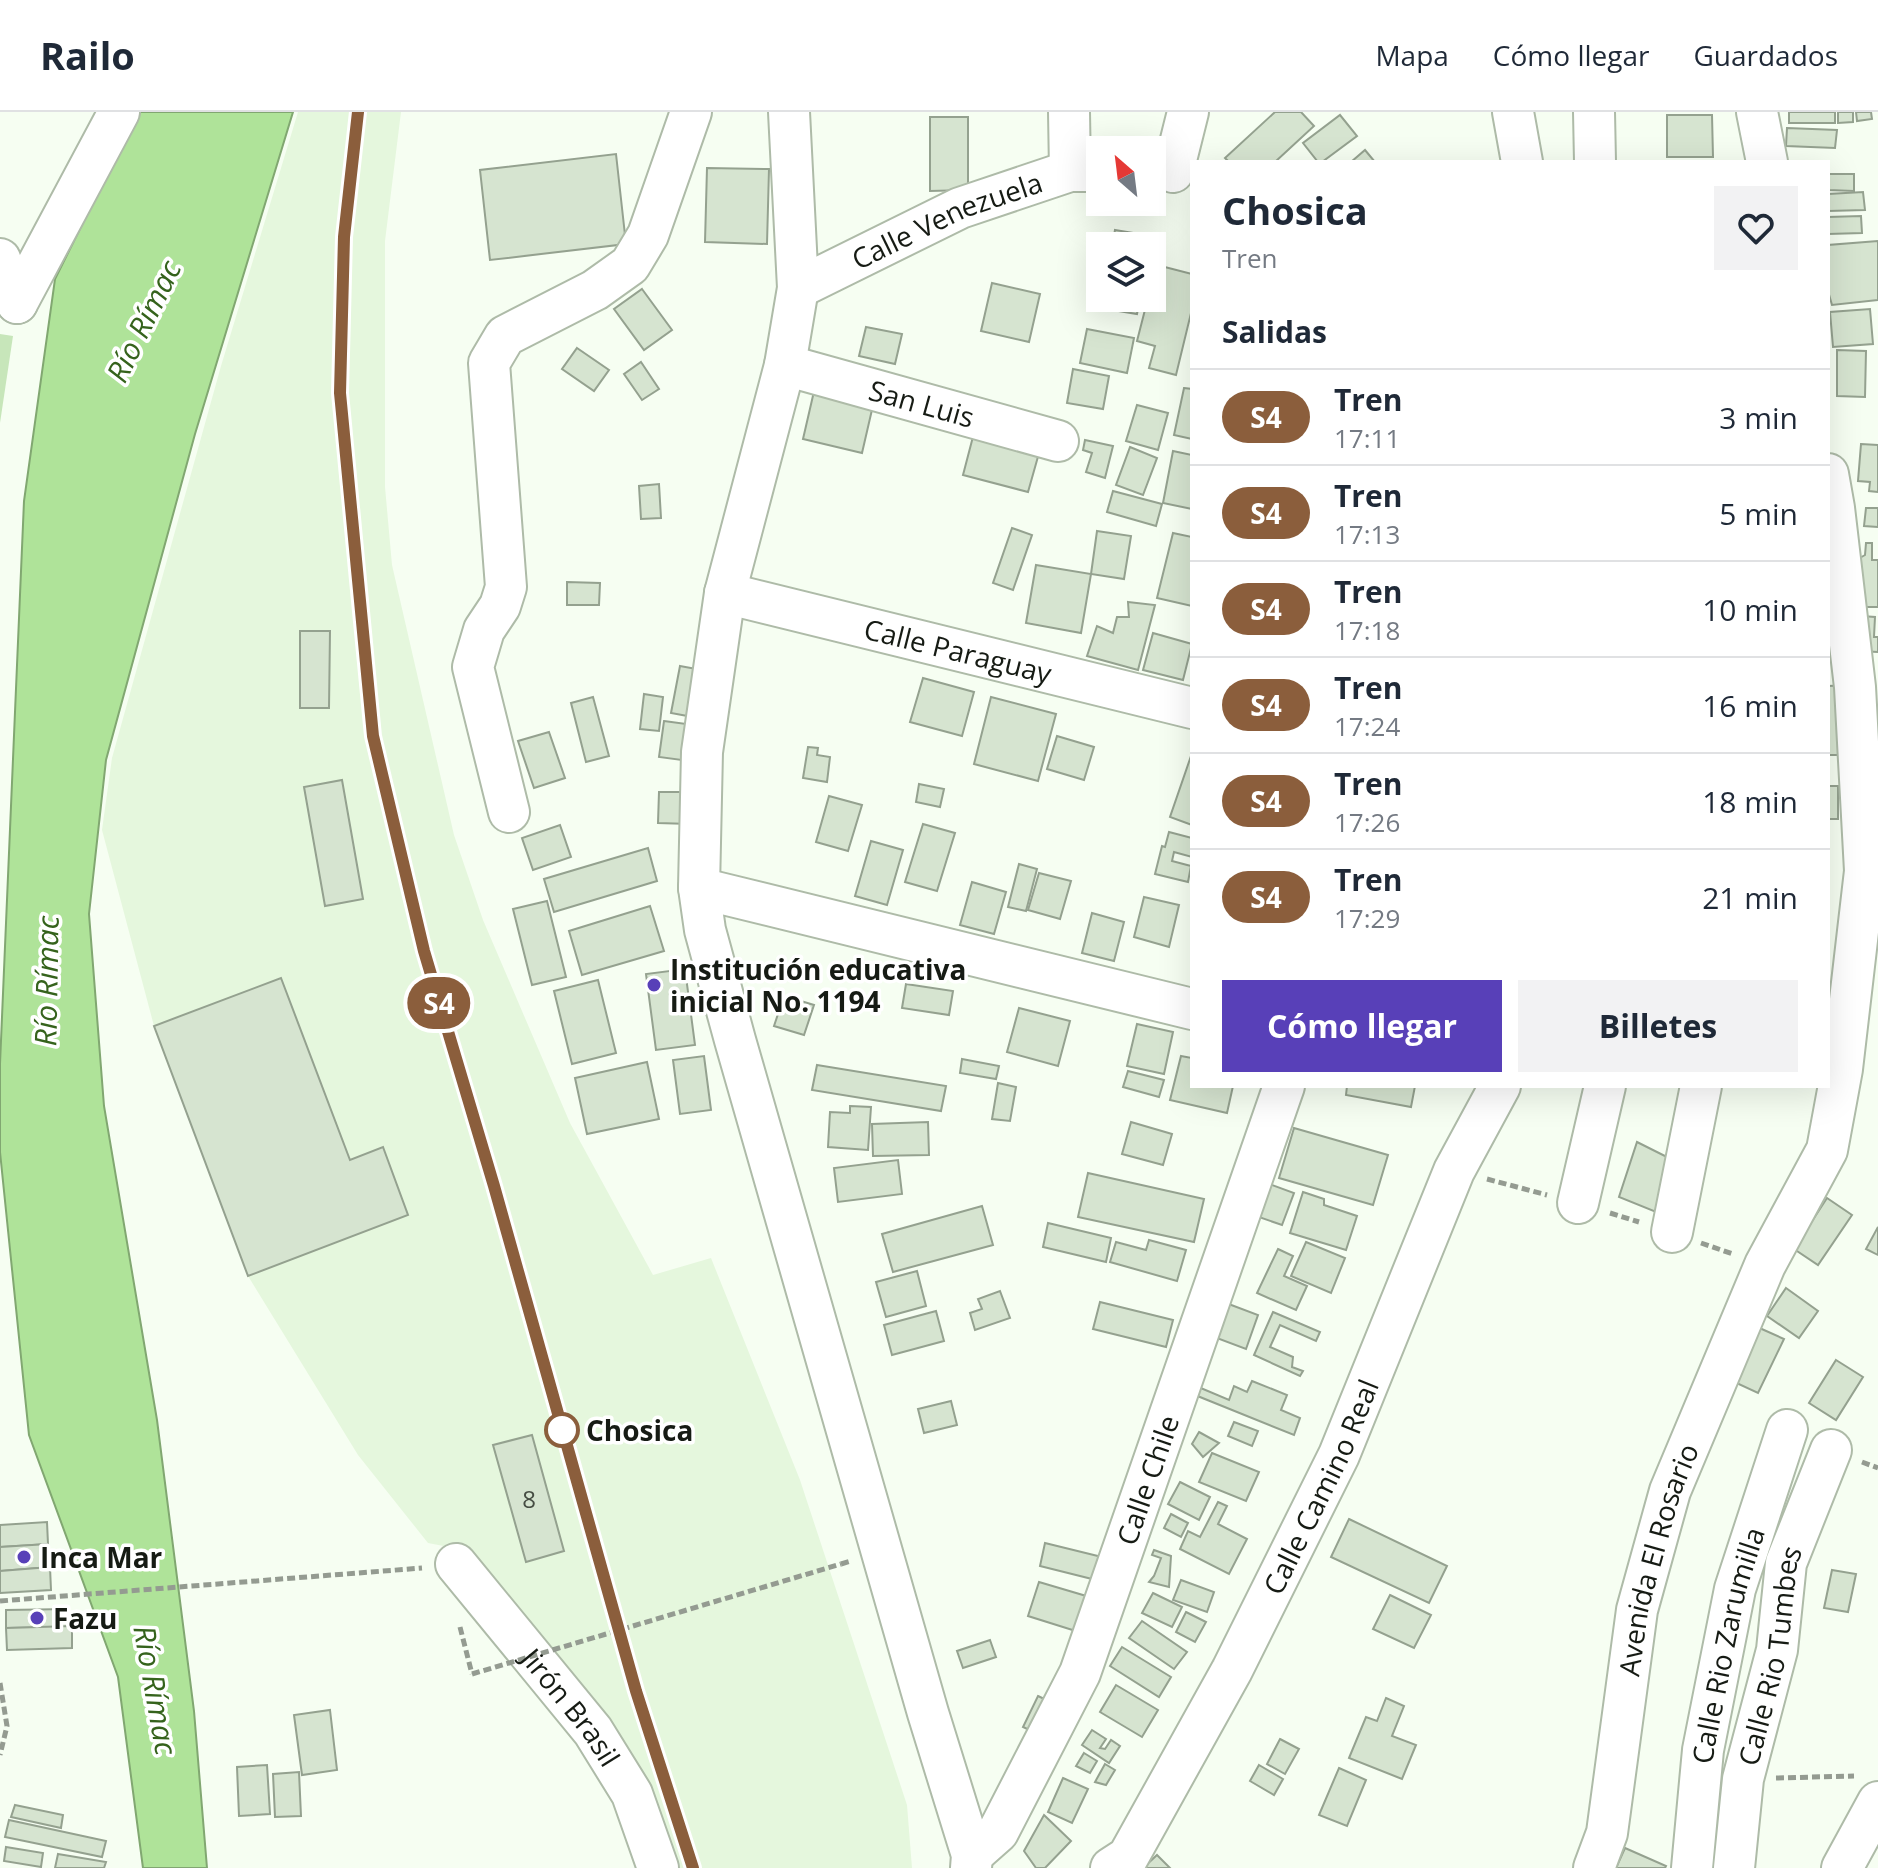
<!DOCTYPE html>
<html lang="es">
<head>
<meta charset="utf-8">
<style>
  body { margin:0; font-family:"Open Sans",sans-serif; background:#f2f2f3; color:#1f2937; height:100vh; display:flex; flex-direction:column; font-size:30px; white-space:nowrap }
  * { box-sizing:border-box; margin:0 }
  p { font-size:26px; color:#747a83 }
  .icon { flex:none; width:44px; height:44px; fill:none; stroke:currentColor; stroke-width:2; stroke-linecap:round; stroke-linejoin:round }
  .map { position:relative; flex:1; overflow:hidden }
  .side { position:absolute; left:1190px; top:48px; width:640px; height:928px; display:flex; flex-direction:column; background:#fff; border-radius:0px; box-shadow:0 8px 32px #0002 }
  .side>* { flex:none }
  .badge { padding:0 16px; border-radius:26px; font-size:28px; line-height:52px }
  .needle { width:52px; rotate:332deg }
  .controls { position:absolute; left:1086px; top:24px; display:grid; gap:16px }
  .controls a { display:grid; place-items:center; width:80px; height:80px; border-radius:0px; background:#fff; box-shadow:0 8px 32px #0002; font-size:40px }
  .map>.badge { position:absolute; translate:-50% -50%; box-shadow:0 0 0 4px #fff }
  h2 { padding:0 32px; font-size:30px; line-height:72px }
  .round { display:grid; place-items:center; flex:none; width:84px; height:84px; border-radius:0px; background:#f2f2f3 }
  .overview { display:flex; align-items:center; justify-content:space-between; height:136px; padding:0 32px }
  h1 { font-size:38px; font-weight:700; line-height:60px }
  .button { display:flex; gap:16px; margin-top:auto; padding:16px 32px }
  .button a { flex:1; height:92px; border-radius:0px; background:#5840b8; color:#fff; font-size:32px; font-weight:700; line-height:92px; text-align:center }
  .button a+a { background:#f2f2f3; color:#1f2937 }
  ul { padding:0; list-style:none }
  li { display:flex; align-items:center; gap:24px; height:96px; padding:0 32px; border-top:2px solid #e0e1e3 }
  li div { flex:1 }
  li b { display:block; font-size:30px }
  li em { font-style:normal }
  li .badge { min-width:88px; font-weight:700; text-align:center }
  header { display:flex; align-items:center; gap:48px; box-sizing:border-box; height:112px; padding:0 40px; background:#fff; border-bottom:2px solid #e0e1e3 }
  header strong { font-size:38px }
  nav { display:flex; gap:44px; margin-inline-start:auto; font-size:28px }
  .map>svg:first-child { display:block }
  .built { fill:#e5f7dd }
  .green { fill:#c7e6ba }
  .water { fill:#afe399; stroke:#81a771; stroke-width:2 }
  .building { fill:#d6e4d0; stroke:#94a18f; stroke-width:2 }
  .lines { fill:none; stroke-linecap:round; stroke-linejoin:round }
  .minor-casing { stroke:#aebba8; stroke-width:44 }
  .path { stroke:#949b91; stroke-width:5; stroke-dasharray:8 4; stroke-linecap:butt }
  .minor { stroke:#fff; stroke-width:40 }
  .rail { stroke:#8a9087; stroke-width:6 }
  .path-bridge { stroke:#949b91; stroke-width:5; stroke-dasharray:8 4; stroke-linecap:butt }
  .line-casing { stroke:#fff; stroke-width:18 }
  .line { stroke:#8b5e3c; stroke-width:12 }
  .poi-dot { fill:#5840b8; stroke:#fff; stroke-width:3 }
  .stop-dot { fill:#fff; stroke:#8b5e3c; stroke-width:4 }
  .labels { text-anchor:middle; dominant-baseline:central; stroke-width:7; stroke-linejoin:round; paint-order:stroke }
  .number-label { font-size:24px; fill:#464d43 }
  .street-label { font-size:28px; fill:#161b14; stroke:#fff }
  .poi-label { font-size:28px; font-weight:bold; fill:#161b14; stroke:#fff; text-anchor:start }
  .stop-label { font-size:28px; font-weight:bold; fill:#161b14; stroke:#fff; text-anchor:start }
  .water-label { font-size:30px; font-style:italic; fill:#35631c; stroke:#fff }
</style>
</head>
<body>
<header>
<strong>Railo</strong>
<nav><a>Mapa</a><a>Cómo llegar</a><a>Guardados</a></nav>
</header>
<div class="map">
<svg width="1878" height="1756" viewBox="0 0 1878 1756">
  <rect width="100%" height="100%" fill="#f6fef2"/>
  <!-- built -->
  <path class="built" d="M298,0H401L385,129V375L392,453L454,723L483,808L570,1011L653,1163L711,1146L800,1368L907,1693L912,1756H674L459,1437L428,1431L358,1343L248,1164L154,914L102,718L112,646L221,254Z"/>
  <!-- green -->
  <path class="green" d="M0,222L13,224L0,311Z"/>
  <!-- water -->
  <path class="water" d="M138,0H293L195,322L106,648L89,802L104,994L157,1308L194,1599L207,1756H143L118,1565L29,1323L0,1040V952L24,389L55,167Z"/>
  <!-- building -->
  <g class="building">
    <path d="M1275,0H1301L1314,14L1275,50H1229L1225,46Z"/>
    <rect x="1789" y="0" width="46" height="11"/>
    <path d="M1838,0H1853V10L1838,11Z"/>
    <path d="M1856,0H1871L1872,7L1857,9Z"/>
    <path d="M1340,3L1357,24L1322,50H1318L1303,31Z"/>
    <path d="M1667,3H1712L1713,45H1667Z"/>
    <path d="M930,5H968V78L930,79Z"/>
    <path d="M1787,16L1837,18L1835,36L1786,34Z"/>
    <path d="M1365,38L1375,50H1351Z"/>
    <path d="M616,42L626,132L490,148L480,58Z"/>
    <path d="M707,56L769,57L767,132L705,130Z"/>
    <path d="M1828,62H1854V79L1828,78Z"/>
    <path d="M1863,80L1865,98L1828,99V82Z"/>
    <path d="M1861,104L1862,121L1828,122V105Z"/>
    <path d="M1115,118L1152,124L1150,134H1112Z"/>
    <path d="M1878,129V188L1832,193L1828,179V133Z"/>
    <path d="M1157,153L1192,162V197L1176,263L1149,256L1155,234L1137,229L1148,186H1152V172Z"/>
    <path d="M992,171L1040,182L1029,230L981,219Z"/>
    <path d="M642,177L672,218L644,238L614,197Z"/>
    <path d="M1102,186H1140L1137,202L1100,196Z"/>
    <path d="M1870,197L1873,232L1833,235L1830,200Z"/>
    <path d="M866,215L902,222L895,252L859,244Z"/>
    <path d="M1087,217L1134,226L1127,261L1080,251Z"/>
    <path d="M577,236L609,258L594,279L562,257Z"/>
    <path d="M1837,238L1866,239L1865,285L1837,284Z"/>
    <path d="M641,250L659,277L642,288L624,262Z"/>
    <path d="M1073,257L1109,264L1103,297L1067,291Z"/>
    <path d="M815,275L874,289L862,341L803,327Z"/>
    <path d="M1184,276L1192,277V327L1174,323Z"/>
    <path d="M1137,293L1168,301L1158,338L1126,329Z"/>
    <path d="M975,317L1041,334L1028,380L963,363Z"/>
    <path d="M1085,328L1113,334L1105,366L1086,360L1092,341L1083,338Z"/>
    <path d="M1861,332L1878,333V380L1869,379L1870,370L1858,369Z"/>
    <path d="M1130,335L1157,346L1143,383L1116,373Z"/>
    <path d="M1173,339L1192,343V397L1163,391Z"/>
    <path d="M659,372L661,406L641,407L639,374Z"/>
    <path d="M1113,379L1162,392L1156,414L1107,400Z"/>
    <path d="M1866,396H1878V415L1864,414Z"/>
    <path d="M1012,416L1032,423L1013,478L993,471Z"/>
    <path d="M1097,419L1131,424L1124,467L1091,462Z"/>
    <path d="M1173,421L1192,425V494L1157,486Z"/>
    <path d="M1866,431H1872V448H1878V495H1857L1858,447L1865,443Z"/>
    <path d="M1036,453L1091,462L1081,521L1026,511Z"/>
    <path d="M567,470L600,471L599,493H567Z"/>
    <path d="M1128,490L1155,493L1138,558L1087,544L1097,514L1113,521L1117,505H1129Z"/>
    <path d="M1861,504L1875,505L1874,525H1878V540L1859,539Z"/>
    <path d="M300,519H330L329,596H300Z"/>
    <path d="M1153,521L1192,532L1183,568L1143,558Z"/>
    <path d="M680,554L702,558L693,605L671,601Z"/>
    <path d="M923,566L974,580L962,624L910,610Z"/>
    <path d="M1851,573L1852,643H1828V574Z"/>
    <path d="M644,582L663,585L659,619L640,617Z"/>
    <path d="M593,585L609,644L586,650L571,591Z"/>
    <path d="M991,585L1056,602L1038,669L974,652Z"/>
    <path d="M664,609L694,613L689,649L659,645Z"/>
    <path d="M549,620L565,666L534,676L518,629Z"/>
    <path d="M1057,624L1094,635L1084,668L1047,657Z"/>
    <path d="M808,635L818,636L817,643L830,645L827,670L803,666Z"/>
    <path d="M1191,644H1192V713L1170,705Z"/>
    <path d="M342,668L363,787L325,794L304,675Z"/>
    <path d="M919,672L944,677L940,695L916,690Z"/>
    <rect x="1828" y="674" width="10" height="33"/>
    <path d="M659,680H691L690,712L658,711Z"/>
    <path d="M829,684L862,693L848,739L816,730Z"/>
    <path d="M923,712L955,721L937,779L905,770Z"/>
    <path d="M560,713L571,745L533,758L522,726Z"/>
    <path d="M1169,720L1192,726V745L1174,740L1172,749L1191,754L1188,770L1155,762L1162,734L1165,735Z"/>
    <path d="M871,729L903,738L887,793L855,784Z"/>
    <path d="M648,736L657,769L554,800L544,767Z"/>
    <path d="M1019,752L1037,757L1026,799L1008,795Z"/>
    <path d="M1039,761L1071,769L1060,807L1028,798Z"/>
    <path d="M972,770L1006,780L994,822L960,813Z"/>
    <path d="M1144,785L1179,793L1169,835L1134,825Z"/>
    <path d="M547,789L566,865L532,873L513,797Z"/>
    <path d="M650,794L664,839L582,863L569,819Z"/>
    <path d="M1092,801L1124,810L1114,849L1082,841Z"/>
    <path d="M685,857L695,933L656,938L646,862Z"/>
    <path d="M281,866L350,1048L383,1035L408,1103L248,1164L154,914Z"/>
    <path d="M598,868L616,941L572,952L554,879Z"/>
    <path d="M906,872L953,879L949,903L902,896Z"/>
    <path d="M784,884L814,893L804,923L774,914Z"/>
    <path d="M1019,896L1070,909L1058,954L1007,940Z"/>
    <path d="M1137,912L1173,920L1164,962L1127,954Z"/>
    <path d="M704,944L711,998L680,1002L673,948Z"/>
    <path d="M1181,944L1192,946V974H1233L1227,1001L1170,988Z"/>
    <path d="M962,947L999,954L996,967L960,961Z"/>
    <path d="M647,950L659,1007L587,1022L575,966Z"/>
    <path d="M817,953L946,974L941,999L812,978Z"/>
    <path d="M1128,959L1164,968L1159,985L1123,975Z"/>
    <path d="M998,971L1016,975L1010,1009L992,1007Z"/>
    <path d="M1347,974H1415L1411,995L1346,983Z"/>
    <path d="M850,994L871,995L868,1038L828,1035L830,1000L850,1001Z"/>
    <path d="M928,1010L929,1043L873,1044L872,1012Z"/>
    <path d="M1131,1010L1172,1022L1163,1053L1122,1042Z"/>
    <path d="M1294,1016L1388,1043L1373,1093L1279,1066Z"/>
    <path d="M1637,1030L1685,1054L1666,1104L1619,1085Z"/>
    <path d="M898,1048L902,1082L838,1090L834,1056Z"/>
    <path d="M1088,1061L1204,1087L1194,1130L1078,1105Z"/>
    <path d="M1261,1069L1294,1081L1282,1113L1250,1102Z"/>
    <path d="M1303,1080L1324,1087V1093L1357,1104L1346,1138L1290,1121Z"/>
    <path d="M1827,1086L1852,1103L1818,1153L1794,1137Z"/>
    <path d="M982,1094L993,1133L893,1160L882,1122Z"/>
    <path d="M1048,1111L1111,1126L1106,1150L1043,1135Z"/>
    <path d="M1878,1115V1143L1866,1137Z"/>
    <path d="M1149,1128L1186,1138L1177,1169L1110,1150L1116,1130L1146,1138Z"/>
    <path d="M1306,1130L1345,1146L1331,1181L1291,1164Z"/>
    <path d="M1278,1137L1293,1144L1284,1164L1307,1174L1296,1198L1257,1181Z"/>
    <path d="M917,1159L926,1194L886,1205L876,1170Z"/>
    <path d="M1786,1176L1818,1199L1799,1226L1767,1204Z"/>
    <path d="M1000,1179L1010,1206L975,1218L970,1201L982,1197L978,1187Z"/>
    <path d="M1100,1190L1173,1208L1166,1235L1093,1217Z"/>
    <path d="M1226,1191L1258,1203L1246,1237L1214,1225Z"/>
    <path d="M936,1199L944,1229L892,1243L884,1213Z"/>
    <path d="M1273,1200L1320,1220L1316,1229L1280,1213L1270,1235L1293,1245L1292,1255L1303,1259L1300,1264L1254,1243Z"/>
    <path d="M1755,1214L1784,1227L1758,1281L1730,1268Z"/>
    <path d="M1836,1248L1863,1265L1836,1308L1809,1291Z"/>
    <path d="M1252,1269L1287,1283L1281,1298L1300,1306L1294,1323L1195,1283L1196,1274L1229,1288L1234,1274L1247,1280Z"/>
    <path d="M951,1289L957,1313L924,1321L918,1297Z"/>
    <path d="M1234,1310L1258,1319L1252,1334L1228,1324Z"/>
    <path d="M1199,1320L1219,1331L1203,1345L1192,1332Z"/>
    <path d="M532,1323L564,1439L526,1450L493,1333Z"/>
    <path d="M1212,1341L1259,1360L1246,1389L1199,1370Z"/>
    <path d="M1180,1370L1210,1385L1199,1408L1168,1392Z"/>
    <path d="M1218,1390L1227,1394L1218,1412L1247,1427L1229,1462L1180,1437L1188,1419L1200,1425Z"/>
    <path d="M1171,1402L1188,1411L1181,1425L1164,1416Z"/>
    <path d="M1349,1407L1447,1454L1429,1491L1331,1445Z"/>
    <path d="M47,1410L48,1432L0,1435V1413Z"/>
    <path d="M1045,1431L1106,1446L1100,1469L1040,1454Z"/>
    <path d="M48,1432L50,1455L0,1459V1435Z"/>
    <path d="M1154,1438L1171,1444L1169,1475L1149,1470L1154,1464L1161,1446L1152,1443Z"/>
    <path d="M50,1455L51,1478L0,1481V1459Z"/>
    <path d="M1832,1458L1856,1462L1848,1500L1824,1496Z"/>
    <path d="M1181,1468L1214,1480L1207,1500L1173,1488Z"/>
    <path d="M1039,1470L1093,1486L1082,1521L1028,1504Z"/>
    <path d="M1153,1481L1182,1495L1172,1515L1142,1501Z"/>
    <path d="M1390,1483L1431,1503L1414,1536L1373,1517Z"/>
    <path d="M68,1497V1515L6,1516V1498Z"/>
    <path d="M1186,1500L1206,1510L1195,1530L1176,1520Z"/>
    <path d="M1142,1509L1187,1540L1174,1557L1129,1526Z"/>
    <path d="M72,1514V1536L7,1538L6,1516Z"/>
    <path d="M990,1528L996,1545L963,1556L957,1539Z"/>
    <path d="M1122,1535L1171,1565L1159,1585L1110,1554Z"/>
    <path d="M1116,1573L1158,1598L1142,1625L1100,1600Z"/>
    <path d="M1038,1584L1057,1593L1042,1624L1023,1615Z"/>
    <path d="M1386,1586L1404,1594L1392,1624L1416,1633L1402,1667L1349,1646L1366,1605L1377,1609Z"/>
    <path d="M330,1598L337,1658L302,1663L294,1603Z"/>
    <path d="M1092,1618L1106,1627L1100,1636L1105,1637L1111,1628L1120,1634L1109,1651L1082,1633Z"/>
    <path d="M1280,1627L1299,1637L1285,1662L1267,1652Z"/>
    <path d="M1084,1641L1097,1649L1090,1661L1076,1654Z"/>
    <path d="M1105,1652L1115,1658L1106,1673L1095,1670Z"/>
    <path d="M267,1653L270,1702L239,1704L237,1655Z"/>
    <path d="M1259,1653L1283,1667L1274,1683L1250,1669Z"/>
    <path d="M1339,1656L1366,1668L1347,1714L1319,1703Z"/>
    <path d="M299,1660L301,1704L275,1705L273,1662Z"/>
    <path d="M1063,1666L1088,1677L1072,1711L1048,1700Z"/>
    <path d="M15,1693L63,1703L61,1716L11,1705Z"/>
    <path d="M1044,1703L1071,1729L1045,1756H1036L1024,1739Z"/>
    <path d="M9,1708L106,1729L102,1745L5,1725Z"/>
    <path d="M6,1735L43,1741L41,1755L4,1749Z"/>
    <path d="M1625,1736L1666,1754L1665,1756H1616Z"/>
    <path d="M58,1742L106,1750L104,1756H55Z"/>
    <path d="M1157,1743L1170,1756H1143Z"/>
  </g>
  <g class="lines">
    <defs>
      <g id="minor">
        <path d="M789,0L798,176L785,253L725,481L702,640L699,776L705,818L735,928L928,1601L972,1743L971,1756"/>
        <path d="M1069,0L1070,59"/>
        <path d="M1513,0L1522,50"/>
        <path d="M1594,0L1595,50"/>
        <path d="M1757,0L1767,50"/>
        <path d="M1173,60L1188,0"/>
        <path d="M0,147L17,191"/>
        <path id="s1" d="M798,176L960,96L1070,59H1100"/>
        <path d="M17,191L119,0"/>
        <path id="s2" d="M785,253L1058,329"/>
        <path id="s3" d="M725,481L1192,596"/>
        <path d="M509,700L473,555L484,518L500,494L506,475L489,251L505,224L595,178L630,153L648,123L691,0"/>
        <path d="M699,776L1192,897"/>
        <path d="M1578,1091L1605,974"/>
        <path d="M1672,1120L1701,974"/>
        <path id="s4" d="M456,1452L593,1619L632,1682L658,1756"/>
        <path id="s5" d="M972,1743L998,1720L1080,1561L1284,974"/>
        <path id="s6" d="M1111,1756L1128,1745L1232,1558L1339,1343L1454,1059L1500,974"/>
        <path id="s7" d="M1594,1756L1607,1721L1637,1498L1670,1379L1765,1153L1827,1038L1842,957L1865,759L1855,575L1834,396L1828,362"/>
        <path id="s8" d="M1692,1756L1703,1638L1735,1477L1787,1318"/>
        <path id="s9" d="M1734,1756L1743,1667L1777,1538L1786,1451L1831,1338"/>
        <path d="M1842,1756L1878,1690"/>
      </g>
    </defs>
    <!-- minor casing -->
    <use href="#minor" class="minor-casing"/>
    <!-- path -->
    <g class="path">
      <path d="M1487,1067L1547,1083"/>
      <path d="M1610,1101L1639,1110"/>
      <path d="M1701,1131L1733,1142"/>
      <path d="M1862,1350L1878,1356"/>
      <path d="M841,1452L851,1449"/>
      <path d="M0,1489L422,1456"/>
      <path d="M460,1515L472,1562"/>
      <path d="M0,1571L7,1614L0,1643"/>
      <path d="M1776,1666L1854,1664"/>
    </g>
    <!-- minor -->
    <use href="#minor" class="minor"/>
    <!-- rail -->
    <path class="rail" d="M358,0L344,125L340,281L373,624L424,839L494,1074L636,1579L693,1756"/>
    <!-- path-bridge -->
    <path class="path-bridge" d="M472,1562L841,1452"/>
  </g>
  <g class="lines">
    <defs>
      <path id="line" d="M358,0L344,125L340,281L373,624L424,839L494,1074L636,1579L693,1756"/>
    </defs>
    <!-- line casing -->
    <use href="#line" class="line-casing"/>
    <!-- line -->
    <use href="#line" class="line"/>
  </g>
  <!-- markers -->
  <g class="poi-dot">
    <circle cx="654" cy="873" r="8"/>
    <circle cx="24" cy="1445" r="8"/>
    <circle cx="37" cy="1506" r="8"/>
  </g>
  <circle class="stop-dot" cx="562" cy="1318" r="16"/>
  <g class="labels">
    <!-- number labels -->
    <g class="number-label">
      <text x="529" y="1386">8</text>
    </g>
    <!-- street labels -->
    <g class="street-label">
      <text stroke="none"><textPath href="#s1" startOffset="164">Calle Venezuela</textPath></text>
      <text stroke="none"><textPath href="#s2" startOffset="142">San Luis</textPath></text>
      <text stroke="none"><textPath href="#s3" startOffset="240">Calle Paraguay</textPath></text>
      <text stroke="none"><textPath href="#s5" startOffset="418">Calle Chile</textPath></text>
      <text stroke="none"><textPath href="#s6" startOffset="438">Calle Camino Real</textPath></text>
      <text stroke="none"><textPath href="#s7" startOffset="316">Avenida El Rosario</textPath></text>
      <text stroke="none"><textPath href="#s8" startOffset="226">Calle Rio Zarumilla</textPath></text>
      <text stroke="none"><textPath href="#s9" startOffset="216">Calle Rio Tumbes</textPath></text>
      <text stroke="none"><textPath href="#s4" startOffset="184">Jirón Brasil</textPath></text>
    </g>
    <!-- poi labels -->
    <g class="poi-label">
      <text x="670" y="857">Institución educativa<tspan x="670" dy="32">inicial No. 1194</tspan></text>
      <text x="40" y="1445">Inca Mar</text>
      <text x="53" y="1506">Fazu</text>
    </g>
    <!-- stop labels -->
    <g class="stop-label">
      <text x="586" y="1318">Chosica</text>
    </g>
    <!-- water labels -->
    <g class="water-label">
      <text transform="translate(143 209) rotate(-64)">Río Rímac</text>
      <text transform="translate(46 869) rotate(-89)">Río Rímac</text>
      <text transform="translate(156 1578) rotate(80)">Río Rímac</text>
    </g>
  </g>
</svg>
<div class="controls">
<a><svg class="needle" viewBox="-14 -14 28 28"><path d="M0-13l5 13h-10z" fill="#e53935"/><path d="M0 13l5-13h-10z" fill="#747a83"/></svg></a>
<a><svg class="icon" aria-label="layers" viewBox="0 0 24 24"><path d="M12 4l9 5-9 5-9-5zM3 14l9 5 9-5"/></svg></a>
</div>
<b class="badge" style="left:439px;top:891px;background:#8b5e3c;color:#fff">S4</b>
<section class="side">
<div class="overview"><div><h1>Chosica</h1><p>Tren</p></div><a class="round"><svg class="icon" aria-label="heart" viewBox="0 0 24 24"><path d="M12 20l-8-8c-3-5 5-10 8-4 3-6 11-1 8 4z"/></svg></a></div>
<h2>Salidas</h2>
<ul>
<li><span class="badge" style="background:#8b5e3c;color:#fff">S4</span><div><b>Tren</b><p>17:11</p></div><em>3 min</em></li>
<li><span class="badge" style="background:#8b5e3c;color:#fff">S4</span><div><b>Tren</b><p>17:13</p></div><em>5 min</em></li>
<li><span class="badge" style="background:#8b5e3c;color:#fff">S4</span><div><b>Tren</b><p>17:18</p></div><em>10 min</em></li>
<li><span class="badge" style="background:#8b5e3c;color:#fff">S4</span><div><b>Tren</b><p>17:24</p></div><em>16 min</em></li>
<li><span class="badge" style="background:#8b5e3c;color:#fff">S4</span><div><b>Tren</b><p>17:26</p></div><em>18 min</em></li>
<li><span class="badge" style="background:#8b5e3c;color:#fff">S4</span><div><b>Tren</b><p>17:29</p></div><em>21 min</em></li>
</ul>
<div class="button"><a>Cómo llegar</a><a>Billetes</a></div>
</section>
</div>
</body>
</html>
